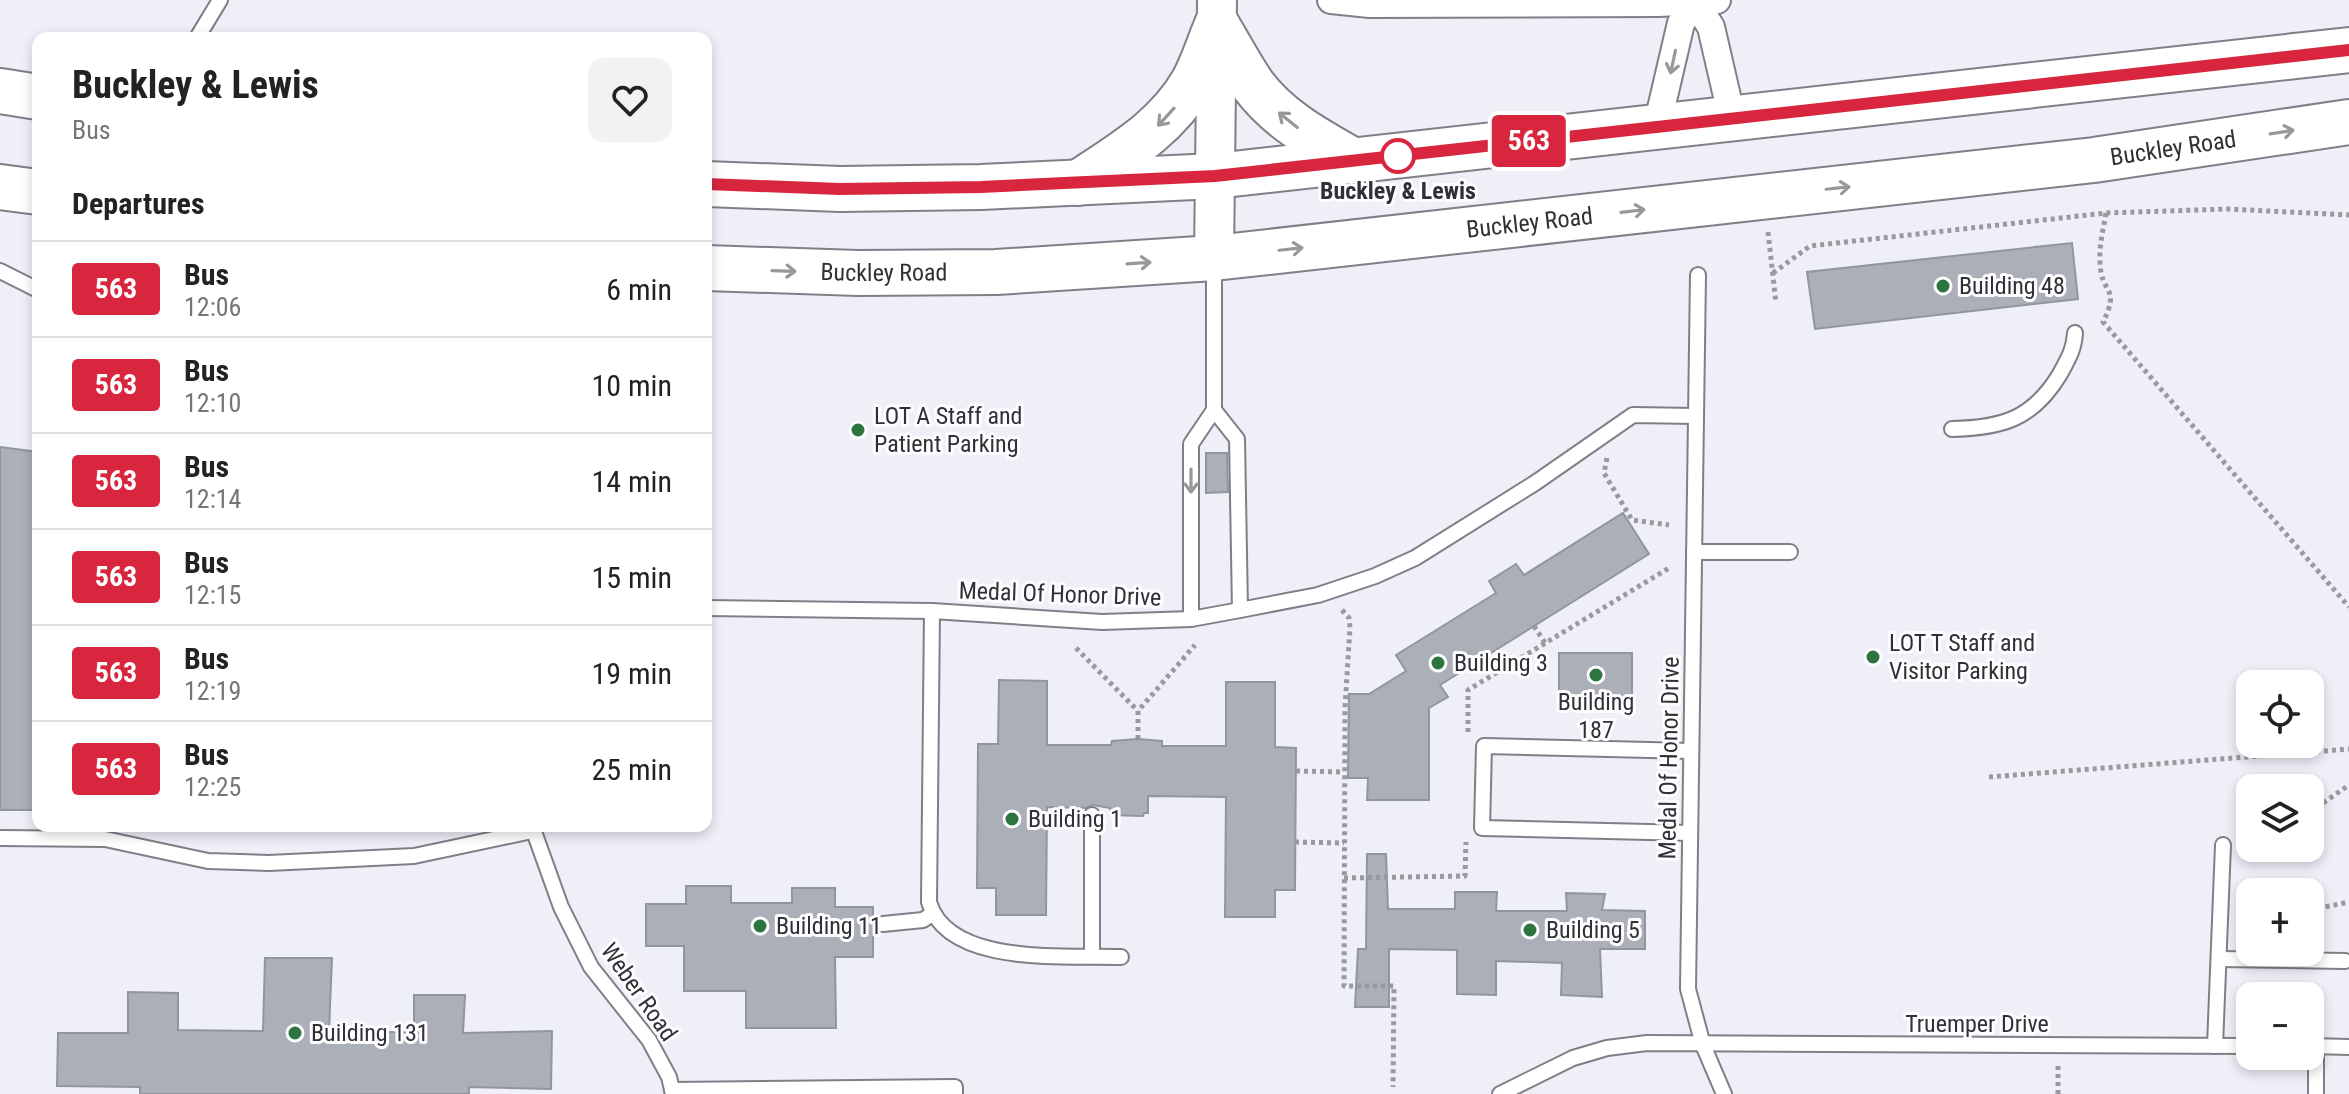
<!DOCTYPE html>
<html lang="en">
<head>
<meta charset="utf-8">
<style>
  body { margin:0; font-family:"Roboto Condensed",sans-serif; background:#f2f2f2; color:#222; height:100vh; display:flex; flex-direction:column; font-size:30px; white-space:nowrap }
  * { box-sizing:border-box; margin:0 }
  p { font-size:26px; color:#767676 }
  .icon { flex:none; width:44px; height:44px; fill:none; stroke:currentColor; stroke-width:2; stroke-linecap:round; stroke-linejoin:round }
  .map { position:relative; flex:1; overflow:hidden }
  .side { position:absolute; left:32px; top:32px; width:680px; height:800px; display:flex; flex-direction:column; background:#fff; border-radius:16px; box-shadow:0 4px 12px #0003 }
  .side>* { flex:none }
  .badge { padding:0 16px; border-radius:6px; font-size:28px; line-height:52px }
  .tools { position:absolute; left:2236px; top:670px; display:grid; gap:16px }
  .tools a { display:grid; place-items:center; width:88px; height:88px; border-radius:16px; background:#fff; box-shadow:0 4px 12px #0003; font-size:40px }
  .map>.badge { position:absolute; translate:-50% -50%; box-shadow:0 0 0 4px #fff }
  h2 { padding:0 40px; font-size:30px; line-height:72px }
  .round { display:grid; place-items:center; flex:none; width:84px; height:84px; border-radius:16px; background:#f2f2f2 }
  .headline { display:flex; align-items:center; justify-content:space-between; height:136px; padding:0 40px }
  h1 { font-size:38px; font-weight:700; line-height:60px }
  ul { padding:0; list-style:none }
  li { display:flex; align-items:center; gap:24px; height:96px; padding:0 40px; border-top:2px solid #e0e0e0 }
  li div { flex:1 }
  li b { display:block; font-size:30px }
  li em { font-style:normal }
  li .badge { min-width:88px; font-weight:700; text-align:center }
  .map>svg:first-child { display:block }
  .building { fill:#abb0b8; stroke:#91969e; stroke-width:2 }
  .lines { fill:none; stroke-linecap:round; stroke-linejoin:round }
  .service-casing { stroke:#7f7f87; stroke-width:18 }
  .minor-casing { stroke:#7f7f87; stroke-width:30 }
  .secondary-casing { stroke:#7f7f87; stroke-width:42 }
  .trunk-casing { stroke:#7f7f87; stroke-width:48 }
  .path { stroke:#9999a0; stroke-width:5; stroke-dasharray:4 4; stroke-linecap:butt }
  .service { stroke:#fff; stroke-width:14 }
  .minor { stroke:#fff; stroke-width:26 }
  .secondary { stroke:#fff; stroke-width:38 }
  .trunk { stroke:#fff; stroke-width:44 }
  .oneway { stroke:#98989a }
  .line-casing { stroke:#fff; stroke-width:18 }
  .line { stroke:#d7263d; stroke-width:12 }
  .stop-dot { fill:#fff; stroke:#d7263d; stroke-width:4 }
  .poi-dot { fill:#2e7440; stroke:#fdfdff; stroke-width:3 }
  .labels { text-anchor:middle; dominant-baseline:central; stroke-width:6; stroke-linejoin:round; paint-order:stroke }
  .street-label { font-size:24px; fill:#313135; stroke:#fdfdff }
  .stop-label { font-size:24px; font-weight:bold; fill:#313135; stroke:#fdfdff }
  .poi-label { font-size:24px; fill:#313135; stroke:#fdfdff; text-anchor:start }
</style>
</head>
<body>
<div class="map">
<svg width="2349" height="1094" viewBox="0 0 2349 1094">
  <rect width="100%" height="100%" fill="#efeff8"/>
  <!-- building -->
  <g class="building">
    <path d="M2072,243L2078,299L1815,329L1807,272Z"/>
    <path d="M0,447L38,452V810H0Z"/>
    <path d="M1206,453H1227L1228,492L1206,493Z"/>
    <path d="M1623,513L1649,554L1440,685L1448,697L1429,708V800H1367L1368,778H1348L1349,694H1369L1406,671L1396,655L1496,593L1489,581L1516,564L1524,575Z"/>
    <rect x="1559" y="653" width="73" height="43"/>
    <path d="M999,680L1047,681V745H1111L1112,741L1138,739L1162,741V746H1226V682H1275V747L1296,748L1295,890H1275V917H1225L1226,797L1148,796V813H1144L1143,816L1110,815V808L1093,805L1086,808L1047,807L1046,915H996V888H977L978,744H998Z"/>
    <path d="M1367,854H1386L1388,909H1455V892H1497L1496,911H1567L1566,893L1605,894L1602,910L1645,911V949H1600L1602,997L1561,995L1562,963L1496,961V995L1457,994V950L1389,949V1007H1355L1358,949H1366Z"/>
    <path d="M686,886H731V903H792V888H835V907H873V957H835L836,1028H746V991H684V946H646V904H686Z"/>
    <path d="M265,958H332L329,1032H414V995H465L463,1033L552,1031L551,1089L469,1087V1094H140V1087L57,1086L58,1033H128V992L178,993V1030L263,1031Z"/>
  </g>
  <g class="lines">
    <defs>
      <g id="service">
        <path d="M197,38L220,0"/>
        <path d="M0,271L38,290"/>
        <path d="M1698,275L1688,989L1703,1045L1724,1094"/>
        <path d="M1214,410L1237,439L1240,610"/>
        <path d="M1952,429C2002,428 2033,419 2060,374C2068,359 2074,350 2075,333"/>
        <path d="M1694,552H1790"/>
        <path d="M706,608L932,611L1102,622L1191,619L1240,610L1318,595L1375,576L1415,558L1535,483L1633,415L1696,416"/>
        <path d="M932,611L929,902C948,967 1067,955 1121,957"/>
        <path d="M1191,619V444L1214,410V262"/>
        <path d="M1092,815V956"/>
        <path d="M532,826L561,907L591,967L649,1040L669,1077L673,1094"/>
        <path d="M1690,833L1482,828L1484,746L1691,751"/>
        <path d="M0,838L105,839L208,861L269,863L414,856L532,831"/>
        <path d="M883,924L923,920L932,914"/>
        <path d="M2219,959L2345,961"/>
        <path d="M2215,1046L2223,845"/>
        <path d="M2310,1046L2349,1047"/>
        <path d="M2316,1046V1094"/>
        <path d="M672,1090L955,1087V1094"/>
        <path d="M1500,1094L1573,1058L1607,1048L1647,1043L2250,1046"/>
      </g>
      <g id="minor">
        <path d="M1331,0L1370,4L1659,3L1717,0"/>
        <path d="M1695,2L1711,27L1732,118"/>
        <path d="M1657,126L1681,23L1695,2"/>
      </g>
      <path id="secondary" d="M1214,258L1217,0"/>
      <g id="trunk">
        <path d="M1217,25C1229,45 1240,66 1253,85C1279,120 1317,140 1354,161"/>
        <path d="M0,91L38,97"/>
        <path d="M1078,183C1121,154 1166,129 1193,82C1203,64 1209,43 1217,25"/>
        <path d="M706,184L840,189L981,187L1215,176L2349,50"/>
        <path d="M0,187L38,192"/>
        <path id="s1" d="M706,268L858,273L996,272L1214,258L2094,160L2349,122"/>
      </g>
    </defs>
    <!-- service casing -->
    <use href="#service" class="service-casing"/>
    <!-- minor casing -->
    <use href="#minor" class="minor-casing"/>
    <!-- secondary casing -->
    <use href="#secondary" class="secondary-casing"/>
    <!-- trunk casing -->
    <use href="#trunk" class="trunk-casing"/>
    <!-- path -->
    <g class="path">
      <path d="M2106,213C2103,231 2099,245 2100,263C2101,295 2121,286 2103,322L2349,607"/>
      <path d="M1768,232L1776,303"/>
      <path d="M1773,273L1810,246L2106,213L2228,209L2349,215"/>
      <path d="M1607,458L1604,473L1632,520L1669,525"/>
      <path d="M1342,610L1349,618L1350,628L1345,707L1344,986H1394L1393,1087"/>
      <path d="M1534,626L1545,643"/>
      <path d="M1076,648L1138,711"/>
      <path d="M1468,732V690L1669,568"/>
      <path d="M1138,739V711L1195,645"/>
      <path d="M1296,771L1344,772"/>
      <path d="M1989,777L2349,749"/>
      <path d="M2310,812L2349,785"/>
      <path d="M1295,842L1344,843"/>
      <path d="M1344,878L1465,876L1466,842"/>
      <path d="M2310,910L2349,902"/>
      <path d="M2058,1094V1063"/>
    </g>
    <!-- service -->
    <use href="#service" class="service"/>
    <!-- minor -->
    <use href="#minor" class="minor"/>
    <!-- secondary -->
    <use href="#secondary" class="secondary"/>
    <!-- trunk -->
    <use href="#trunk" class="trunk"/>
  </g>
  <!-- one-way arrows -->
  <defs><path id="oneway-shaft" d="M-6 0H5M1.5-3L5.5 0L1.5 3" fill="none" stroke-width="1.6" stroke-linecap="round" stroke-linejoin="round" transform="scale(2)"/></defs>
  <g class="oneway">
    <use href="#oneway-shaft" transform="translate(1673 62) rotate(102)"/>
    <use href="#oneway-shaft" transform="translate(1166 117) rotate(132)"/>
    <use href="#oneway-shaft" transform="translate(1288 120) rotate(-141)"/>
    <use href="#oneway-shaft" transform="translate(2282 132) rotate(-9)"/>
    <use href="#oneway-shaft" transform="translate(1838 188) rotate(-6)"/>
    <use href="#oneway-shaft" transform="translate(1633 211) rotate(-7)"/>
    <use href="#oneway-shaft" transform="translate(1291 249) rotate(-6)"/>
    <use href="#oneway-shaft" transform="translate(1139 263) rotate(-4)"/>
    <use href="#oneway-shaft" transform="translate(784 271) rotate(2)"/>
    <use href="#oneway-shaft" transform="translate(1191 481) rotate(90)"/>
  </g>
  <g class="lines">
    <defs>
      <path id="line" d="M706,184L840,189L981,187L1215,176L2349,50"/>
    </defs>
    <!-- line casing -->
    <use href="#line" class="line-casing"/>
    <!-- line -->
    <use href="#line" class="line"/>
  </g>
  <!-- markers -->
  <circle class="stop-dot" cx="1398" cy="156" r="16"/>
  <g class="poi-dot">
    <circle cx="1943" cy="286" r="8"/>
    <circle cx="858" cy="430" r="8"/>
    <circle cx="1873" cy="657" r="8"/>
    <circle cx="1438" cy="663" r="8"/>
    <circle cx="1596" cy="675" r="8"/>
    <circle cx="1012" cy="819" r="8"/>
    <circle cx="760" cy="926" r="8"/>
    <circle cx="1530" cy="930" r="8"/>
    <circle cx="295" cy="1033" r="8"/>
  </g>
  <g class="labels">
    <!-- street labels -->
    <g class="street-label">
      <text stroke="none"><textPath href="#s1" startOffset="1474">Buckley Road</textPath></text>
      <text stroke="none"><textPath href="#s1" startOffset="826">Buckley Road</textPath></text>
      <text stroke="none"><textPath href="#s1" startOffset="178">Buckley Road</textPath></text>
      <text transform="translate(1060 594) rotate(2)">Medal Of Honor Drive</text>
      <text transform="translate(1669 758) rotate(-89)">Medal Of Honor Drive</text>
      <text transform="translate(639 992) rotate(55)">Weber Road</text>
      <text x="1977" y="1024">Truemper Drive</text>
    </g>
    <!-- stop labels -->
    <g class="stop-label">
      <text x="1398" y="191">Buckley &amp; Lewis</text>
    </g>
    <!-- poi labels -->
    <g class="poi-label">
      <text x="1959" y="286">Building 48</text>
      <text x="874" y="416">LOT A Staff and<tspan x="874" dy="28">Patient Parking</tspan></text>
      <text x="1889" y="643">LOT T Staff and<tspan x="1889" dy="28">Visitor Parking</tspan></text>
      <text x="1454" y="663">Building 3</text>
      <text x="1596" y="702" text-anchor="middle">Building<tspan x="1596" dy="28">187</tspan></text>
      <text x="1028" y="819">Building 1</text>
      <text x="776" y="926">Building 11</text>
      <text x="1546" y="930">Building 5</text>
      <text x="311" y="1033">Building 131</text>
    </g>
  </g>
</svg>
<div class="tools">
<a><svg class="icon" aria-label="locate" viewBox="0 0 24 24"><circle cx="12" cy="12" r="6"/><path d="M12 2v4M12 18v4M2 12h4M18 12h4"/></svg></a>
<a><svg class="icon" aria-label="layers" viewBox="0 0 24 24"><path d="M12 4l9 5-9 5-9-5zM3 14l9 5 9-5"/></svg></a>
<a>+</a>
<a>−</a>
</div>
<b class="badge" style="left:1529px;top:141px;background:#d7263d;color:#fff">563</b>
<section class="side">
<div class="headline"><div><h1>Buckley &amp; Lewis</h1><p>Bus</p></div><a class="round"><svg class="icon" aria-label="heart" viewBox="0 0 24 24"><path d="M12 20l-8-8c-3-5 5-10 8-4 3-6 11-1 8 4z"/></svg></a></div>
<h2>Departures</h2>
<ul>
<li><span class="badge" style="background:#d7263d;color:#fff">563</span><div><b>Bus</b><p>12:06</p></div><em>6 min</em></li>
<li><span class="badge" style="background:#d7263d;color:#fff">563</span><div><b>Bus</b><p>12:10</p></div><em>10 min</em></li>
<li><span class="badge" style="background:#d7263d;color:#fff">563</span><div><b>Bus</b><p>12:14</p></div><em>14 min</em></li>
<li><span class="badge" style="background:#d7263d;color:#fff">563</span><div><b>Bus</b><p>12:15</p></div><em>15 min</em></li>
<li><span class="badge" style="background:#d7263d;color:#fff">563</span><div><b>Bus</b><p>12:19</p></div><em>19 min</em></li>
<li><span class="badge" style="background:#d7263d;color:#fff">563</span><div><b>Bus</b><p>12:25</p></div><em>25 min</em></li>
</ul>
</section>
</div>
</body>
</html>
